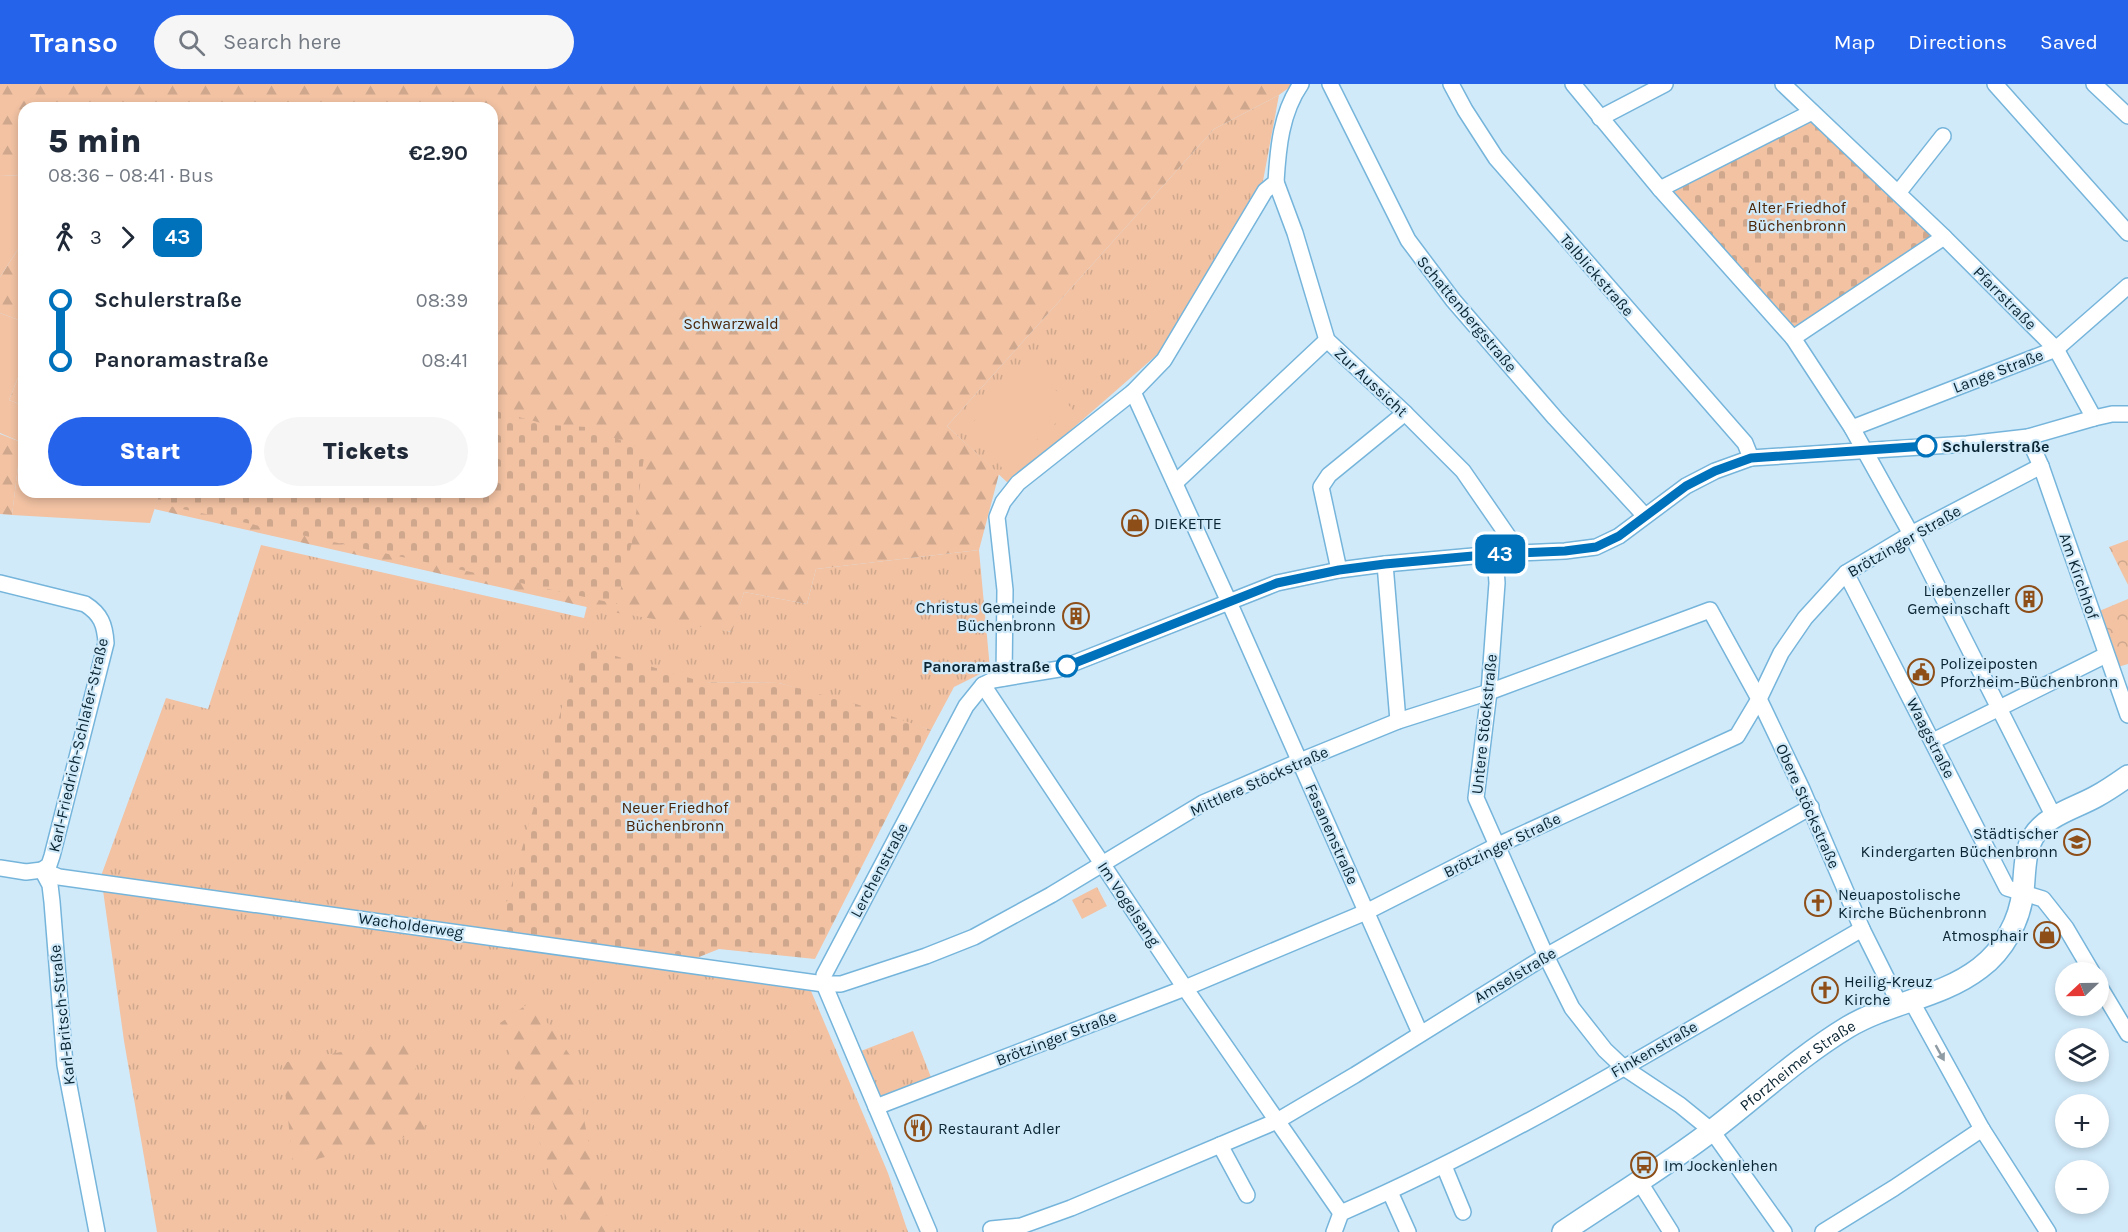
<!DOCTYPE html>
<html lang="en">
<head>
<meta charset="utf-8">
<style>
  body { margin:0; font-family:Karla,sans-serif; background:#f6f6f7; color:#1f2937; height:100vh; display:flex; flex-direction:column; font-size:22px; white-space:nowrap }
  * { box-sizing:border-box; margin:0 }
  p { font-size:20px; color:#747a83 }
  .icon { flex:none; width:33px; height:33px; fill:none; stroke:currentColor; stroke-width:2; stroke-linecap:round; stroke-linejoin:round }
  .map { position:relative; flex:1; overflow:hidden }
  .drawer { position:absolute; left:18px; top:18px; width:480px; height:396px; display:flex; flex-direction:column; background:#fff; border-radius:18px; box-shadow:0 3px 9px #0003 }
  .drawer>* { flex:none }
  .badge { padding:0 12px; border-radius:9px; font-size:21px; line-height:39px }
  .needle { width:39px; rotate:248deg }
  .tools { position:absolute; left:2055px; top:878px; display:grid; gap:12px }
  .tools a { display:grid; place-items:center; width:54px; height:54px; border-radius:50%; background:#fff; box-shadow:0 3px 9px #0003; font-size:30px }
  .map>.badge { position:absolute; translate:-50% -50%; box-shadow:0 0 0 3px #fff }
  .legs { display:flex; align-items:center; gap:9px; height:66px; padding:0 30px; font-size:20px }
  .legs p { margin-inline-start:auto }
  .head { display:flex; align-items:center; justify-content:space-between; height:102px; padding:0 30px }
  h1 { font-size:33px; font-weight:800; line-height:45px }
  .cta { display:flex; gap:12px; margin-top:auto; padding:12px 30px }
  .cta a { flex:1; height:69px; border-radius:36px; background:#2563eb; color:#fff; font-size:24px; font-weight:800; line-height:69px; text-align:center }
  .cta a+a { background:#f6f6f7; color:#1f2937 }
  ul { padding:0 30px; list-style:none }
  li { display:flex; align-items:center; gap:21px; height:60px; font-size:22px }
  li i { display:grid; place-items:center; width:9px; height:100%; margin:0 8px; background:currentColor }
  li i::after { content:''; width:15px; height:15px; margin:-8px; border:4px solid; border-radius:50%; background:#fff }
  li p { margin-inline-start:auto }
  li:first-child i { background:linear-gradient(#0000 50%,currentColor 0) }
  li:last-child i { background:linear-gradient(currentColor 50%,#0000 0) }
  header { display:flex; align-items:center; gap:36px; box-sizing:border-box; height:84px; padding:0 30px; background:#2563eb; color:#fff }
  header strong { font-size:28px }
  nav { display:flex; gap:33px; margin-inline-start:auto; font-size:21px }
  .search { width:420px; height:54px; background:#f6f6f7; display:flex; align-items:center; gap:15px; box-sizing:border-box; padding:0 21px; border-radius:33px; color:#747a83; font-size:22px }
  .map>svg:first-child { display:block }
  .grass { fill:url(#grass-tufts) }
  .forest { fill:url(#forest-firs) }
  .cemetery { fill:url(#cemetery-stones) }
  .park { fill:url(#park-crowns) }
  .garden { fill:#f2c2a3 }
  .lines { fill:none; stroke-linecap:round; stroke-linejoin:round }
  .minor-casing { stroke:#76b5db; stroke-width:18 }
  .secondary-casing { stroke:#76b5db; stroke-width:24 }
  .minor { stroke:#fff; stroke-width:15 }
  .secondary { stroke:#fff; stroke-width:21 }
  .oneway { fill:#909ca3 }
  .line-1-casing { stroke:#fff; stroke-width:14 }
  .line-1 { stroke:#0072bc; stroke-width:9 }
  .stop-1-dot { fill:#fff; stroke:#0072bc; stroke-width:3 }
  .labels { text-anchor:middle; dominant-baseline:central; stroke-width:4.5; stroke-linejoin:round; paint-order:stroke }
  .park-label { font-size:16px; fill:#4c2709; stroke:#d1eafa }
  .street-label { font-size:16px; fill:#092432; stroke:#d1eafa }
  .stop-label { font-size:16px; font-weight:bold; fill:#092432; stroke:#d1eafa; text-anchor:start }
  .poi-label { font-size:16px; fill:#092432; stroke:#d1eafa; text-anchor:start }
</style>
</head>
<body>
<header>
<strong>Transo</strong>
<div class="search"><svg class="icon" aria-label="search" viewBox="0 0 24 24"><circle cx="10" cy="10" r="6"/><path d="M15 15l6 6"/></svg>Search here</div>
<nav><a>Map</a><a>Directions</a><a>Saved</a></nav>
</header>
<div class="map">
<svg width="2128" height="1148" viewBox="0 0 2128 1148">
  <defs>
    <pattern id="grass-tufts" width="24" height="20" patternUnits="userSpaceOnUse" patternTransform="scale(1.5)"><rect width="24" height="20" fill="#f2c2a3"/><path d="M3 7l-1-3M5 7V3M7 7l1-3M15 17l-1-3M17 17v-4M19 17l1-3" fill="none" stroke="#cea78d"/></pattern>
    <pattern id="forest-firs" width="22" height="20" patternUnits="userSpaceOnUse" patternTransform="scale(1.5)"><rect width="22" height="20" fill="#f2c2a3"/><path d="M5 1l3.5 6h-7zM16 11l3.5 6h-7z" fill="#cea78d"/></pattern>
    <pattern id="cemetery-stones" width="16" height="16" patternUnits="userSpaceOnUse" patternTransform="scale(1.5)"><rect width="16" height="16" fill="#f2c2a3"/><path d="M2 7V4a2 2 0 0 1 4 0v3zM10 15v-3a2 2 0 0 1 4 0v3z" fill="#cea78d"/></pattern>
    <pattern id="park-crowns" width="20" height="18" patternUnits="userSpaceOnUse" patternTransform="scale(1.5)"><rect width="20" height="18" fill="#f2c2a3"/><path d="M2 6a3 3 0 1 1 6 0M12 15a3 3 0 1 1 6 0" fill="none" stroke="#cea78d"/></pattern>
  </defs>
  <rect width="100%" height="100%" fill="#d1eafa"/>
  <!-- grass -->
  <g class="grass">
    <path d="M1279,11L1263,97L1159,269L1009,400L947,342L1214,45Z"/>
    <path d="M261,461L584,534L589,514L731,548L744,508L807,520L816,485L979,466L990,585L954,603L931,646L779,599L703,598L499,846L498,858L811,907L888,1089L908,1148H157L124,957L101,792L166,614L208,625Z"/>
    <path d="M913,947L934,1001L876,1023L853,970Z"/>
  </g>
  <!-- forest -->
  <g class="forest">
    <path d="M0,0H1294L1279,11L1214,45L947,342L999,390L979,466L816,485L807,520L744,508L732,548L600,526L154,425L160,408H492V24H24V92L0,91Z"/>
    <path d="M24,156V238L0,229V193Z"/>
    <path d="M24,279V322L9,316Z"/>
    <path d="M0,350L21,358L12,431L0,430Z"/>
    <path d="M532,917L572,974L591,1071L611,1148H574L560,1120L500,939Z"/>
    <path d="M411,955L425,1048L293,1081L282,979Z"/>
  </g>
  <!-- cemetery -->
  <g class="cemetery">
    <path d="M1813,34L1891,113L1934,153L1794,249L1667,106Z"/>
    <path d="M492,326L549,341L587,343L645,366L632,458L617,520L164,421L168,408H492Z"/>
    <path d="M579,563L602,568L703,598L779,599L856,620L931,646L815,875L719,865L694,875L499,846Z"/>
  </g>
  <!-- park -->
  <g class="park">
    <path d="M2128,456V501L2109,463Z"/>
    <path d="M2128,515V580L2111,585L2092,530Z"/>
    <path d="M1097,803L1107,822L1082,835L1072,816Z"/>
  </g>
  <!-- garden -->
  <g class="garden">
    <path d="M0,91L24,92V156L0,193Z"/>
    <path d="M0,229L24,238V279L9,316L24,322V408H160L150,439L12,431L21,358L0,349Z"/>
    <path d="M1036,283L1072,325L1003,385L967,343Z"/>
  </g>
  <g class="lines">
    <defs>
      <g id="minor">
        <path d="M1330,0L1408,156L1453,216L1555,334L1645,432"/>
        <path d="M1451,0L1465,26L1496,74L1745,359L1751,374"/>
        <path d="M1573,0L1660,105L1793,254L1852,344L1911,450L2054,733"/>
        <path d="M1783,0L1944,153L2056,265L2094,334"/>
        <path d="M1995,0L2128,149"/>
        <path d="M2094,0L2128,32"/>
        <path d="M1600,34L1665,0"/>
        <path d="M1276,98L1295,149L1327,256L1405,329L1463,387L1510,455L1516,471"/>
        <path d="M1660,105L1812,28"/>
        <path d="M1898,109L1943,52"/>
        <path d="M1793,254L1944,153"/>
        <path d="M1133,308L1229,518L1420,949"/>
        <path d="M1852,344L2056,265L2128,202"/>
        <path d="M2028,353L2041,382L2128,631"/>
        <path d="M1175,399L1327,256"/>
        <path d="M1495,470L1497,499L1489,608L1476,714L1546,872L1572,924L1605,966L1623,983L1680,1021L1712,1047L1784,1148"/>
        <path d="M1385,480L1398,637"/>
        <path d="M1339,486L1321,403L1329,391L1405,329"/>
        <path d="M1846,489L2007,804L2043,815L2066,844L2092,888"/>
        <path d="M0,499L85,520C101,530 105,541 106,559L52,772L49,781L42,786L50,801L52,818L65,981L97,1148"/>
        <path d="M1004,594L1005,506L997,433L1003,418L1018,399L1133,308L1164,276L1265,107L1276,98C1278,64 1281,29 1301,0"/>
        <path d="M983,601L1185,904L1341,1129"/>
        <path d="M1933,657L2106,571"/>
        <path d="M0,784L26,788L42,786L59,793L824,900H841L926,872L974,853L1051,811L1203,719L1300,677L1398,637L1489,608L1710,526L1759,615L1802,705L1862,845L1900,921"/>
        <path d="M2098,900L2128,950"/>
        <path d="M1912,918L1982,1045L2048,1148"/>
        <path d="M876,1023L1185,904L1366,828L1496,762L1737,652L1759,615L1781,569L1805,534L1846,489L1911,450L2041,382"/>
        <path d="M1220,1061L1247,1111"/>
        <path d="M1444,1082L1463,1128"/>
        <path d="M1639,1097L1671,1148"/>
        <path d="M1390,1108L1408,1148"/>
        <path d="M929,1148L824,900V891L966,622L983,601L993,596L1059,585L1277,499L1339,486L1385,480L1495,470L1565,467L1596,463L1619,452L1686,402L1715,387L1751,374L1967,360L2028,353L2094,334L2112,330H2128"/>
        <path d="M992,1148L991,1145L1021,1142L1071,1124L1277,1037L1355,991L1546,872L1811,723"/>
        <path d="M1334,1148L1341,1129C1521,1051 1692,943 1862,845"/>
        <path d="M1823,1148L1894,1104L1982,1045"/>
      </g>
      <g id="secondary">
        <path id="s1" d="M1563,1148C1613,1114 1666,1082 1714,1045C1758,1011 1800,972 1848,943C1890,918 1941,914 1980,884C2004,866 2020,836 2023,807C2025,789 2024,769 2033,753C2046,731 2076,724 2097,712C2108,706 2118,699 2128,692"/>
      </g>
    </defs>
    <!-- minor casing -->
    <use href="#minor" class="minor-casing"/>
    <!-- secondary casing -->
    <use href="#secondary" class="secondary-casing"/>
    <!-- minor -->
    <use href="#minor" class="minor"/>
    <!-- secondary -->
    <use href="#secondary" class="secondary"/>
  </g>
  <!-- one-way arrows -->
  <defs><path id="oneway-solid" d="M-6-.8H1V-3.2L6.5 0L1 3.2V.8H-6Z" transform="scale(1.5)"/></defs>
  <use class="oneway" href="#oneway-solid" transform="translate(1940 969) rotate(61)"/>
  <g class="lines">
    <defs>
      <path id="line-1" d="M1067,582L1277,499L1339,486L1385,480L1495,470L1565,467L1596,463L1619,452L1686,402L1715,387L1751,374L1926,362"/>
    </defs>
    <!-- line-1 casing -->
    <use href="#line-1" class="line-1-casing"/>
    <!-- line-1 -->
    <use href="#line-1" class="line-1"/>
  </g>
  <!-- icons -->
  <defs>
    <symbol id="shop-ring" viewBox="-11 -11 22 22"><circle r="9.5" fill="#d1eafa" stroke="#8e4e18" stroke-width="1.5"/><path d="M-5-2.5h2.3a2.7 3.5 0 0 1 5.4 0H5L5.5 6h-11ZM-1.5-2.5h3a1.5 2.3 0 0 0-3 0Z" fill="#8e4e18"/></symbol>
    <symbol id="building-ring" viewBox="-11 -11 22 22"><circle r="9.5" fill="#d1eafa" stroke="#8e4e18" stroke-width="1.5"/><path d="M-4-6H4V6H1V3H-1V6H-4ZM-2.5-4.3h1.7v1.8h-1.7ZM.8-4.3h1.7v1.8H.8ZM-2.5-1h1.7V.8h-1.7ZM.8-1h1.7V.8H.8Z" fill="#8e4e18"/></symbol>
    <symbol id="civic-ring" viewBox="-11 -11 22 22"><circle r="9.5" fill="#d1eafa" stroke="#8e4e18" stroke-width="1.5"/><path d="M-.6-6.5H3V-4.5H.6V-3L4-1V1h2V6H-6V1h2V-1L-.6-3ZM-1.2 2.5V6h2.4V2.5Z" fill="#8e4e18"/></symbol>
    <symbol id="school-ring" viewBox="-11 -11 22 22"><circle r="9.5" fill="#d1eafa" stroke="#8e4e18" stroke-width="1.5"/><path d="M0-5L7-2L0 1L-7-2ZM-4 1L0 2.5L4 1V4Q0 6-4 4Z" fill="#8e4e18"/></symbol>
    <symbol id="church-ring" viewBox="-11 -11 22 22"><circle r="9.5" fill="#d1eafa" stroke="#8e4e18" stroke-width="1.5"/><path d="M-1.2-6h2.4v3.5h3.3v2.4h-3.3V6h-2.4V-.1h-3.3v-2.4h3.3Z" fill="#8e4e18"/></symbol>
    <symbol id="restaurant-ring" viewBox="-11 -11 22 22"><circle r="9.5" fill="#d1eafa" stroke="#8e4e18" stroke-width="1.5"/><path d="M-5-6h1v4h1v-4h1v4h1v-4h1v5L-1.5 .5V6h-2V.5L-5-1ZM5-6V6H3V1.5H1.5Q1.5-4 5-6Z" fill="#8e4e18"/></symbol>
    <symbol id="bus-ring" viewBox="-11 -11 22 22"><circle r="9.5" fill="#d1eafa" stroke="#8e4e18" stroke-width="1.5"/><path d="M-5-6H5V4H4V6H2V4H-2V6H-4V4H-5ZM-3.5-4V0h7V-4ZM-3.5 1.2v1.5H-2V1.2ZM2 1.2v1.5H3.5V1.2Z" fill="#8e4e18"/></symbol>
  </defs>
  <g fill-rule="evenodd">
    <use href="#shop-ring" x="1120" y="424" width="30" height="30"/>
    <use href="#building-ring" x="2014" y="500" width="30" height="30"/>
    <use href="#building-ring" x="1061" y="517" width="30" height="30"/>
    <use href="#civic-ring" x="1906" y="573" width="30" height="30"/>
    <use href="#school-ring" x="2062" y="743" width="30" height="30"/>
    <use href="#church-ring" x="1803" y="804" width="30" height="30"/>
    <use href="#shop-ring" x="2032" y="836" width="30" height="30"/>
    <use href="#church-ring" x="1810" y="891" width="30" height="30"/>
    <use href="#restaurant-ring" x="903" y="1029" width="30" height="30"/>
    <use href="#bus-ring" x="1629" y="1066" width="30" height="30"/>
  </g>
  <!-- markers -->
  <g class="stop-1-dot">
    <circle cx="1926" cy="362" r="10"/>
    <circle cx="1067" cy="582" r="10"/>
  </g>
  <g class="labels">
    <!-- park labels -->
    <g class="park-label">
      <text x="1797" y="123">Alter Friedhof<tspan x="1797" dy="18">Büchenbronn</tspan></text>
      <text x="731" y="239">Schwarzwald</text>
      <text x="675" y="723">Neuer Friedhof<tspan x="675" dy="18">Büchenbronn</tspan></text>
    </g>
    <!-- street labels -->
    <g class="street-label">
      <text transform="translate(1597 191) rotate(49)">Talblickstraße</text>
      <text transform="translate(2005 214) rotate(45)">Pfarrstraße</text>
      <text transform="translate(1467 230) rotate(50)">Schattenbergstraße</text>
      <text transform="translate(1998 287) rotate(-21)">Lange Straße</text>
      <text transform="translate(1371 298) rotate(43)">Zur Aussicht</text>
      <text transform="translate(1904 457) rotate(-30)">Brötzinger Straße</text>
      <text transform="translate(2079 492) rotate(71)">Am Kirchhof</text>
      <text transform="translate(1484 640) rotate(-84)">Untere Stöckstraße</text>
      <text transform="translate(1931 654) rotate(63)">Waagstraße</text>
      <text transform="translate(78 661) rotate(-77)">Karl-Friedrich-Schlafer-Straße</text>
      <text transform="translate(1259 697) rotate(-24)">Mittlere Stöckstraße</text>
      <text transform="translate(1808 722) rotate(66)">Obere Stöckstraße</text>
      <text transform="translate(1332 750) rotate(66)">Fasanenstraße</text>
      <text transform="translate(1502 761) rotate(-26)">Brötzinger Straße</text>
      <text transform="translate(879 786) rotate(-62)">Lerchenstraße</text>
      <text transform="translate(1129 820) rotate(56)">Im Vogelsang</text>
      <text transform="translate(411 841) rotate(8)">Wacholderweg</text>
      <text transform="translate(1515 891) rotate(-31)">Amselstraße</text>
      <text transform="translate(62 931) rotate(-96)">Karl-Britsch-Straße</text>
      <text transform="translate(1056 954) rotate(-21)">Brötzinger Straße</text>
      <text transform="translate(1654 965) rotate(-30)">Finkenstraße</text>
      <text stroke="none"><textPath href="#s1" startOffset="288">Pforzheimer Straße</textPath></text>
    </g>
    <!-- stop labels -->
    <g class="stop-label">
      <text x="1942" y="362">Schulerstraße</text>
      <text x="1050" y="582" text-anchor="end">Panoramastraße</text>
    </g>
    <!-- poi labels -->
    <g class="poi-label">
      <text x="1154" y="439">DIEKETTE</text>
      <text x="2010" y="506" text-anchor="end">Liebenzeller<tspan x="2010" dy="18">Gemeinschaft</tspan></text>
      <text x="1056" y="523" text-anchor="end">Christus Gemeinde<tspan x="1056" dy="18">Büchenbronn</tspan></text>
      <text x="1940" y="579">Polizeiposten<tspan x="1940" dy="18">Pforzheim-Büchenbronn</tspan></text>
      <text x="2058" y="749" text-anchor="end">Städtischer<tspan x="2058" dy="18">Kindergarten Büchenbronn</tspan></text>
      <text x="1838" y="810">Neuapostolische<tspan x="1838" dy="18">Kirche Büchenbronn</tspan></text>
      <text x="2028" y="851" text-anchor="end">Atmosphair</text>
      <text x="1844" y="897">Heilig-Kreuz<tspan x="1844" dy="18">Kirche</tspan></text>
      <text x="938" y="1044">Restaurant Adler</text>
      <text x="1664" y="1081">Im Jockenlehen</text>
    </g>
  </g>
</svg>
<div class="tools">
<a><svg class="needle" viewBox="-14 -14 28 28"><path d="M0-13l5 13h-10z" fill="#e53935"/><path d="M0 13l5-13h-10z" fill="#747a83"/></svg></a>
<a><svg class="icon" aria-label="layers" viewBox="0 0 24 24"><path d="M12 4l9 5-9 5-9-5zM3 14l9 5 9-5"/></svg></a>
<a>+</a>
<a>−</a>
</div>
<b class="badge" style="left:1500px;top:470px;background:#0072bc;color:#fff">43</b>
<section class="drawer">
<div class="head"><div><h1>5 min</h1><p>08:36 – 08:41 · Bus</p></div><b>€2.90</b></div>
<div class="legs"><svg class="icon" aria-label="walk" viewBox="0 0 24 24"><circle cx="13" cy="4" r="2"/><path d="M13 8l-2 6 4 7M11 14l-3 7M7 12l3-4h3l4 4"/></svg>3<svg class="icon" aria-label="forward" viewBox="0 0 24 24"><path d="M9 5l7 7-7 7"/></svg><b class="badge" style="background:#0072bc;color:#fff">43</b></div>
<ul>
<li><i style="color:#0072bc"></i><b>Schulerstraße</b><p>08:39</p></li>
<li><i style="color:#0072bc"></i><b>Panoramastraße</b><p>08:41</p></li>
</ul>
<div class="cta"><a>Start</a><a>Tickets</a></div>
</section>
</div>
</body>
</html>
